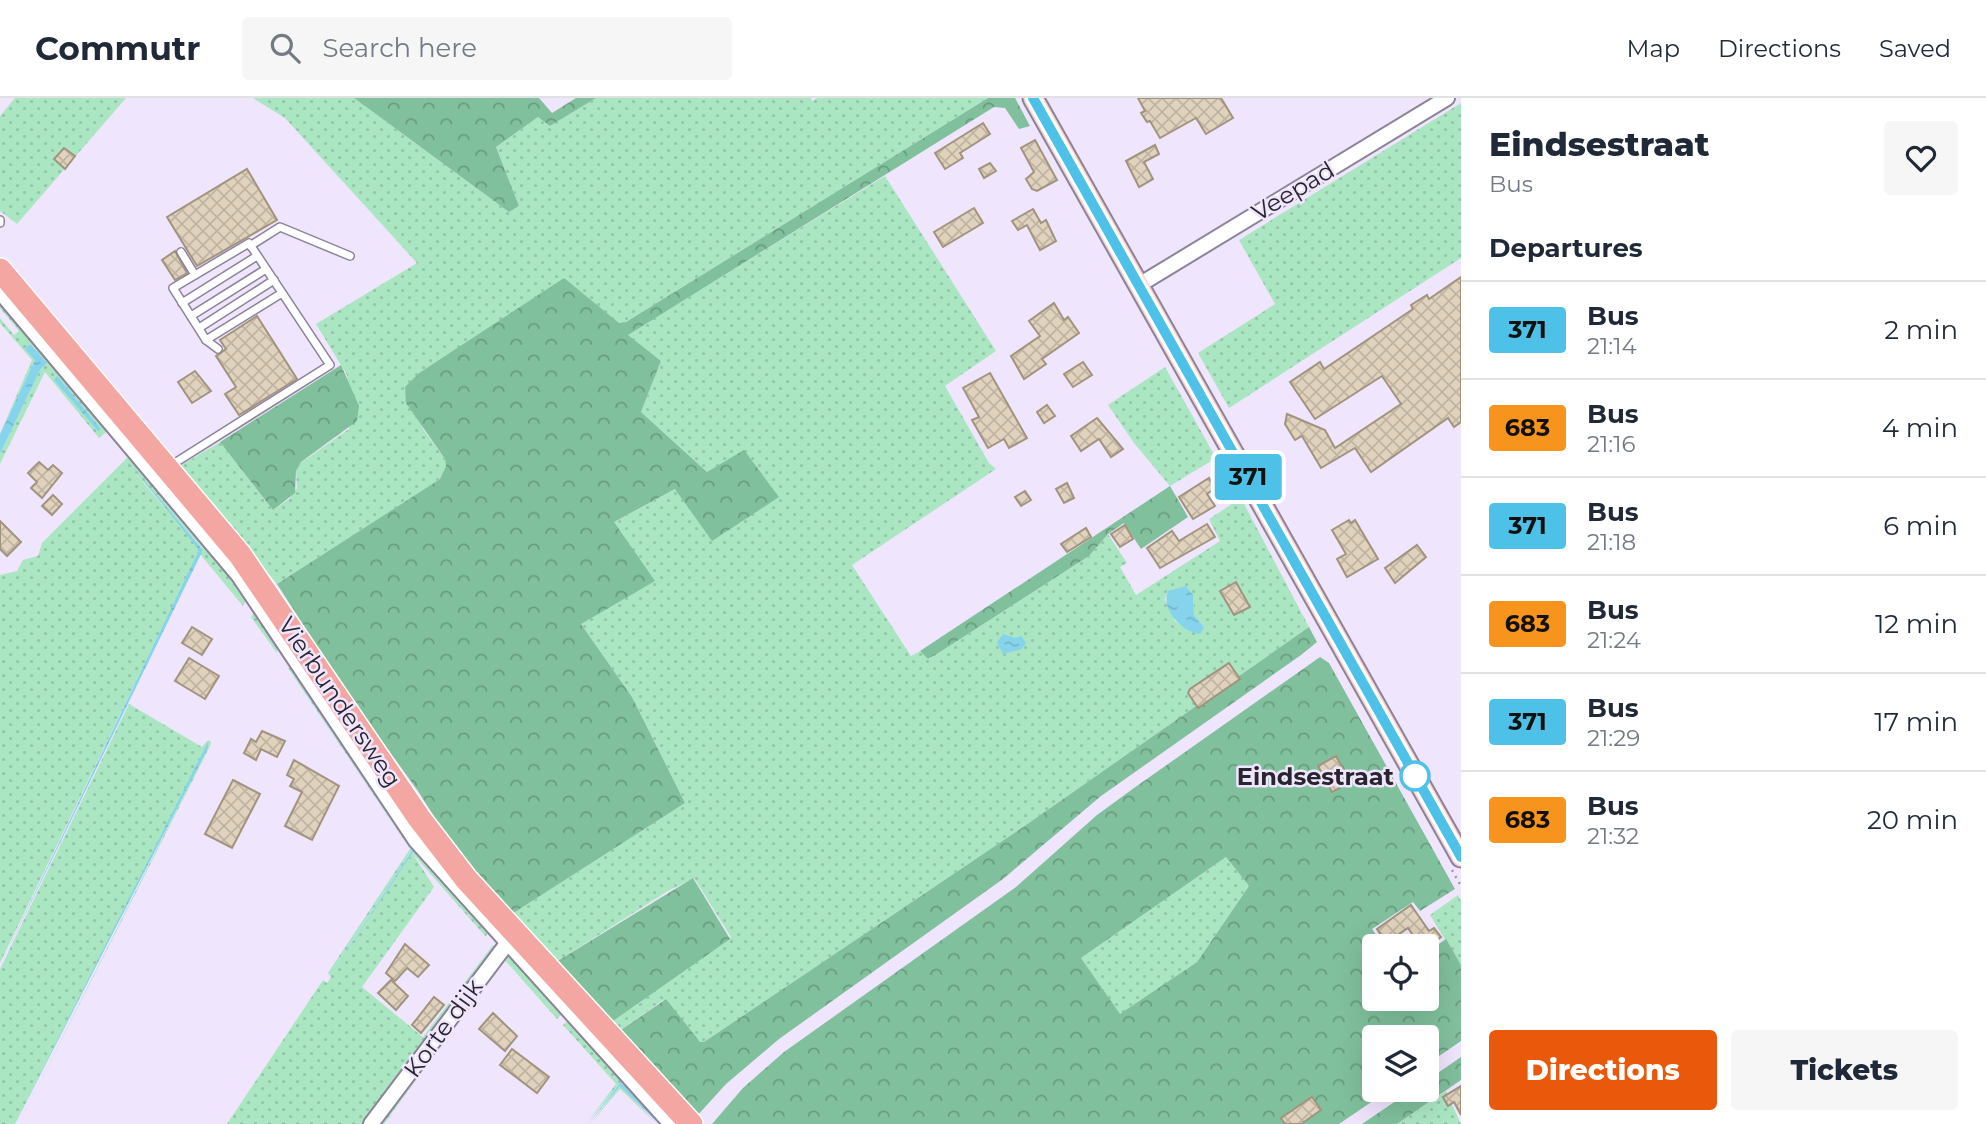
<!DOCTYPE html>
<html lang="en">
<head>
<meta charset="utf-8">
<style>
  body { margin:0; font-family:Montserrat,sans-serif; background:#f6f6f7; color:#1f2937; height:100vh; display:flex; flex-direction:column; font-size:26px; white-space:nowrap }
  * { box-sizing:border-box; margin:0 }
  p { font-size:23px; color:#747a83 }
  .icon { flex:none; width:38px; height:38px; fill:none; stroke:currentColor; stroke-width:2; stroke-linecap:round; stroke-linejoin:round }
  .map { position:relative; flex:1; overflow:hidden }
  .sheet { display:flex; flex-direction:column; background:#fff; width:525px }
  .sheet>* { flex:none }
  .badge { padding:0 14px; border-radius:5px; font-size:24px; line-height:46px }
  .buttons { position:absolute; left:1362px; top:836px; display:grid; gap:14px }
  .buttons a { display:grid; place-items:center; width:77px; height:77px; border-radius:7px; background:#fff; box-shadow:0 7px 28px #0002; font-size:35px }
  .map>.badge { position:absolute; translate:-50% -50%; box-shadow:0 0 0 4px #fff }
  h2 { padding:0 28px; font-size:26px; line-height:63px }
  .round { display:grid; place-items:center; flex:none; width:74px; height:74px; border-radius:7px; background:#f6f6f7 }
  .head { display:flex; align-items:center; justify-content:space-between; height:119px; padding:0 28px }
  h1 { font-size:33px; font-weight:800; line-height:52px }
  .primary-button { display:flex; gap:14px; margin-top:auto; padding:14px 28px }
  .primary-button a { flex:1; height:80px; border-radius:7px; background:#ea580c; color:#fff; font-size:28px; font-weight:800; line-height:80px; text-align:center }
  .primary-button a+a { background:#f6f6f7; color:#1f2937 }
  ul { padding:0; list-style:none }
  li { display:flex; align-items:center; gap:21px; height:98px; padding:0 28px; border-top:2px solid #e0e1e3 }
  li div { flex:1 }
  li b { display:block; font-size:26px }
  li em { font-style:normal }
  li .badge { min-width:77px; font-weight:700; text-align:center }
  header { display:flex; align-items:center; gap:42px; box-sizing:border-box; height:98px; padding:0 35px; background:#fff; border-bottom:2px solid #e0e1e3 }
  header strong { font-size:33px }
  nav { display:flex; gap:38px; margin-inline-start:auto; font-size:24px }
  .search { width:490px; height:63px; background:#f6f6f7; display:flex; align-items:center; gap:18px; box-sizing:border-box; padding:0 24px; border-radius:7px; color:#747a83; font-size:26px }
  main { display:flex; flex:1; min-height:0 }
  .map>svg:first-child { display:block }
  .grass { fill:url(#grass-dots); fill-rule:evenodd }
  .forest { fill:url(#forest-crowns); fill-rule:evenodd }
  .water { fill:url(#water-ripples) }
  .building { fill:url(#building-cross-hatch); stroke:#a1947f; stroke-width:2 }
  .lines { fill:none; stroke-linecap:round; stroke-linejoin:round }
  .lane-casing { stroke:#8c8399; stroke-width:10 }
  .street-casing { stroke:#8c8399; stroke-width:18 }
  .secondary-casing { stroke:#8c8399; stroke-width:23 }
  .primary-casing { stroke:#fff; stroke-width:26 }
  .path { stroke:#9f97a9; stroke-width:2.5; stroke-dasharray:2 5; stroke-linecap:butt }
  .lane { stroke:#fff; stroke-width:7 }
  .street { stroke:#fff; stroke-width:14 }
  .secondary { stroke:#fad2d1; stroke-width:19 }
  .primary { stroke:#f4a6a3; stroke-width:23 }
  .line-casing { stroke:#fff; stroke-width:16 }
  .line { stroke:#4ec1e8; stroke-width:10 }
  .stop-dot { fill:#fff; stroke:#4ec1e8; stroke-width:3.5 }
  .labels { text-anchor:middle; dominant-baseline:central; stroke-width:5; stroke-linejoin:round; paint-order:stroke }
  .street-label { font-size:24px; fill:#29252e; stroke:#efe5fd }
  .stop-label { font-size:24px; font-weight:bold; fill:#29252e; stroke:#efe5fd; text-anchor:end }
</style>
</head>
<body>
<header>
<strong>Commutr</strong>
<div class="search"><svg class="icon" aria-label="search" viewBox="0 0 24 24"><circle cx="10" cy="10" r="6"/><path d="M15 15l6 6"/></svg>Search here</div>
<nav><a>Map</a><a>Directions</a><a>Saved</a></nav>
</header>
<main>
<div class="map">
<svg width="1461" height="1026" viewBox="0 0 1461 1026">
  <defs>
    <pattern id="grass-dots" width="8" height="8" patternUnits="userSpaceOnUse" patternTransform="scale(1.75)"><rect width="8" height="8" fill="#abe6c3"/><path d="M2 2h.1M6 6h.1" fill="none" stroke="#93c5a8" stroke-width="1.8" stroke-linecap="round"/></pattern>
    <pattern id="forest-crowns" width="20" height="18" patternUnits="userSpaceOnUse" patternTransform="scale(1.75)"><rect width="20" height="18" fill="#81c09c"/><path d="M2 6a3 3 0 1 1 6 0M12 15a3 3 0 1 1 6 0" fill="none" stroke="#6a9c80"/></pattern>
    <pattern id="water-ripples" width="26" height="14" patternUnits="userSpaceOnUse" patternTransform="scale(1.75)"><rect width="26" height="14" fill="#86d4ec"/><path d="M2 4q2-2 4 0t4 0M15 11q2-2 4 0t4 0" fill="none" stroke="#74b6cb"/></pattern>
    <pattern id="building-cross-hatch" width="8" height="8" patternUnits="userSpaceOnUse" patternTransform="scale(1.75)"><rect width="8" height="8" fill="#e0d2bc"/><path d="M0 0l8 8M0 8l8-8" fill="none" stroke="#c0b4a2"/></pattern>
  </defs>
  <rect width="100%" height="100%" fill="#efe5fd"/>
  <!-- grass -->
  <g class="grass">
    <path d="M15,0H126L17,126L0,113V18Z"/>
    <path d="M253,0H354L509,114L519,108L496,49L538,19L550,28L596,0H811L812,3L817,0H988L626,224L619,226L533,202L419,275L408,287L423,331L445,361L446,368L440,381L277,486L180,368L220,344L273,412L289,401L297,390L296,373L299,366L349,331L347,277L316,226L417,165L285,20Z"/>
    <path d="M1461,5V160L1229,310L1198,255L1275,206L1239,142Z"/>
    <path d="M885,78L996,253L945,288L989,365L996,371L852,467L911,558L920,553L929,561L940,554L1089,458L1108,436L1127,465L1120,469L1136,497L1220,443L1209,421L1241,400L1309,529L1026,727L704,944H700L663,902L618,934L610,925L617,919L731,839L694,780L668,793L556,864L512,816L685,705L632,599L581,526L614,424L707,374L641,314L661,263L627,237ZM1168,493L1193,497L1194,517L1204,529L1191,534L1175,523L1165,501Z"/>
    <path d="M0,201L110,331L99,340L45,274L0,366V356L40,272L47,265L35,262L0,336L32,262L0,225V220L14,237L19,233L0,210Z"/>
    <path d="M1165,269L1216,360L1170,388L1134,345L1108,307Z"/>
    <path d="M129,358L249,498L243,508L200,456L202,450L129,368L200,451L0,865V477L17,473L23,462L38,458L42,445Z"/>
    <path d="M257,510L277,539V555L251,519Z"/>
    <path d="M288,570H298L488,832L486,839L413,756L434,789L362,889L423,939L493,847L497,852L368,1026H227L323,882L327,885L331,879L328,875L410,751ZM364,681L413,749L414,753L331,875L412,753Z"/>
    <path d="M129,606L202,649L208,642L211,644L210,648L19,1026L210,645L15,1026H0V871Z"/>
    <path d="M1226,759L1249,788L1197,864L1120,917L1081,860Z"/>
    <path d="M1458,797L1461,803V867L1430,817Z"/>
    <path d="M506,851L564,914L557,921L504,861L384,1026H375Z"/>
    <path d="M570,921L667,1026H659L620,985L586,1026L616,986L563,927Z"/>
    <path d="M620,988L622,989L657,1026L620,991L590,1026Z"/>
    <path d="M1446,993L1461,1026H1397Z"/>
  </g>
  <!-- forest -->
  <g class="forest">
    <path d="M354,0H539L552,15L576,0H596L550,28L538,19L496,49L519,108L509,114Z"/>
    <path d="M988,0H1015L1030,28L1019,31L1005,10L994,9L628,237L661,263L641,314L707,374L744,352L779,399L712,443L675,391L614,424L655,483L581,526L632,599L685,705L512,816L447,739L418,693L347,595L277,486L440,381L446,368L445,361L406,305L405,289L419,275L564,180L619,225L626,224Z"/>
    <path d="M341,267L359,308L357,323L301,364L296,373L295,395L273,412L220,344Z"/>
    <path d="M1170,388L1188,419L1141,451L1124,425L1108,436L1089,458L940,554L928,561L920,553Z"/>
    <path d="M1309,529L1317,544L1301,557L1101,698L1003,781L779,941L726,986L696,1019L618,934L666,901L700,944H704L1026,727Z"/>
    <path d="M1320,559L1329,565L1455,791L1420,813L1413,804L1372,831L1385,849H1374V901H1426V855L1446,841L1461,867V943L1426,967V940H1374V992H1389L1339,1026H712L743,990L784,954L1016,789L1097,717L1134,690ZM1226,759L1249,788L1197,864L1120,916L1081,860Z"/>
    <path d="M693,780L730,841L610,925L556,864Z"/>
    <path d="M1407,836L1416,849H1386Z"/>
    <path d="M1461,959V982L1397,1026H1362L1412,992H1426V983Z"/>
  </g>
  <!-- water -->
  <g class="water">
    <path d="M30,246L47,265L40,272L0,356V336L35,262L25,251Z"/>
    <path d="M57,278L101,331L98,333L54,282Z"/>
    <path d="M130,366L203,452L0,868L199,452Z"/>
    <path d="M1186,488L1193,497L1194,517L1204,529L1200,536C1183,535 1160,511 1168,493Z"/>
    <path d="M1003,536L1015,540L1021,538L1026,545L1022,551L1003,556L997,544Z"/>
    <path d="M208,644V650L15,1026Z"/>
    <path d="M365,680L414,753L331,876L412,753Z"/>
    <path d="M620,985L626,989L659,1026L620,988L588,1026Z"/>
  </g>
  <!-- building -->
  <g class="building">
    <path d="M1138,0H1221L1233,20L1206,36L1196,20L1160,40L1150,23L1147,24L1141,15L1145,13Z"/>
    <path d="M983,25L990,36L960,55L963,60L945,71L935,55Z"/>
    <path d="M1035,42L1057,82L1037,93L1032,91L1026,81L1034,74L1021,50Z"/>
    <path d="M1155,47L1159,56L1144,64L1153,81L1139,89L1126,63Z"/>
    <path d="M64,50L75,58L65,71L54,61Z"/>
    <path d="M990,65L996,73L984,80L979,71Z"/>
    <path d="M247,71L277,122L197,168L167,119Z"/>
    <path d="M974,110L983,125L943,149L934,134Z"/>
    <path d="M1033,111L1041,125L1046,122L1056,143L1040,152L1027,127L1018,132L1012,123Z"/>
    <path d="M175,153L187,175L175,182L162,162Z"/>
    <path d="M1461,179V324L1454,329L1448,320L1371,374L1355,350L1321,370L1302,338L1295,342L1285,326L1287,316L1325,332L1335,350L1401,306L1382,278L1315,321L1290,284L1320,264L1324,271L1413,211L1411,207L1427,197L1429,201Z"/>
    <path d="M1054,205L1064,222L1068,219L1079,235L1042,261L1046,266L1024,281L1011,258L1040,238L1029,223Z"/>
    <path d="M257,218L297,281L239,317L225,296L236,289L216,258L226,251L220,242Z"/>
    <path d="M1083,264L1092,277L1073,289L1064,276Z"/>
    <path d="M195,273L211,293L192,305L178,284Z"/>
    <path d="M990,275L1027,340L1009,350L1004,341L988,350L972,322L979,319L963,290Z"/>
    <path d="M1047,307L1055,318L1044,325L1037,314Z"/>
    <path d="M1097,320L1123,351L1111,359L1099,341L1081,353L1071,338Z"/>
    <path d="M39,364L48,372L53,367L62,375L42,400L31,390L37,384L28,375Z"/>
    <path d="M1209,380L1215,390L1207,396L1215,408L1193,421L1179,399Z"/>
    <path d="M1067,385L1074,400L1064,405L1056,391Z"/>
    <path d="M1025,393L1031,402L1021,408L1015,399Z"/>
    <path d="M53,397L62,406L52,417L42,408Z"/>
    <path d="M1349,422L1351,425L1355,422L1378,461L1347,479L1337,461L1346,456L1332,432Z"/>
    <path d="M0,423L21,444L7,458L0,451Z"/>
    <path d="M1207,426L1215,439L1160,470L1147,450L1172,433L1179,443Z"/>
    <path d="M1125,427L1133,441L1120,449L1111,436Z"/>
    <path d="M1086,430L1091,439L1067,454L1061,446Z"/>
    <path d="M1417,447L1426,459L1395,485L1385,470Z"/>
    <path d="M1236,484L1250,509L1234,517L1220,493Z"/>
    <path d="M192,529L212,541L202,557L182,545Z"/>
    <path d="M189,560L219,578L205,601L175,583Z"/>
    <path d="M1229,565L1240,581L1198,610L1188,595L1190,591Z"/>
    <path d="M262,633L285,643L277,659L261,651L256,662L244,655L251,641L256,644Z"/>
    <path d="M1336,658L1343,671L1334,676L1341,689L1332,694L1318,668Z"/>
    <path d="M294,662L339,688L312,742L285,728L302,694L290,688L294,681L287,677Z"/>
    <path d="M233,682L260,696L232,750L205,736Z"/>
    <path d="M1411,807L1429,833L1434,830L1441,839L1427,849H1421L1408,830L1386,845L1377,831Z"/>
    <path d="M405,846L429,867L418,879L407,870L395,883L386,875Z"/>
    <path d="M391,882L408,898L396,912L378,895Z"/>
    <path d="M434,899L444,907L421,935L412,927Z"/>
    <path d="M493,915L517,938L505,953L479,931Z"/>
    <path d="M512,951L549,979L537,995L500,967Z"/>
    <path d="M1461,988V1017L1454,1004L1448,1008L1443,999Z"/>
    <path d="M1312,999L1321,1012L1301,1026H1285L1281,1020Z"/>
  </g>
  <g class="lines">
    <defs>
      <g id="lane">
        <path d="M0,122V125"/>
        <path d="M250,148L280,129L350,158"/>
        <path d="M181,154L195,177"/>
        <path d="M182,205L257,158"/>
        <path d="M191,218L266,171"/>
        <path d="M199,230L274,182"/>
        <path d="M206,242L282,195"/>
        <path d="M170,368L330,267L249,145L173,190L206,242L218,251"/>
      </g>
      <g id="street">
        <path d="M1139,187L1447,0"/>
        <path d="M0,194L239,478L416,743L671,1026"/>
        <path d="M371,1026L512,839"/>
      </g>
      <path id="secondary" d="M1033,0L1461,759"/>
      <path id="primary" d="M0,172L240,457L419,720L466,781L691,1026"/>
    </defs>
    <!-- lane casing -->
    <use href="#lane" class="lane-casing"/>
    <!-- street casing -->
    <use href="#street" class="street-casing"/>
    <!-- secondary casing -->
    <use href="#secondary" class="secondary-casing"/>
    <!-- primary casing -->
    <use href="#primary" class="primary-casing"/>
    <!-- path -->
    <path class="path" d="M1452,772L1461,788"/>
    <!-- lane -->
    <use href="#lane" class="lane"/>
    <!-- street -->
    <use href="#street" class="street"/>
    <!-- secondary -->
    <use href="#secondary" class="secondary"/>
    <!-- primary -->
    <use href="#primary" class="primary"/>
  </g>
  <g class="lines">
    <defs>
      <path id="line" d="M1033,0L1461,759"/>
    </defs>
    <!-- line casing -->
    <use href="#line" class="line-casing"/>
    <!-- line -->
    <use href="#line" class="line"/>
  </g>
  <!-- markers -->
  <circle class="stop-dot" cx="1415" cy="678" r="14"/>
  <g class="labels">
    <!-- street labels -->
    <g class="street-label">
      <text transform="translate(1293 93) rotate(-31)">Veepad</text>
      <text transform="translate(340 604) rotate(56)">Vierbundersweg</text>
      <text transform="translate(443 930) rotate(-54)">Korte dijk</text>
    </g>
    <!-- stop labels -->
    <g class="stop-label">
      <text x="1394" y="678">Eindsestraat</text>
    </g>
  </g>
</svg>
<div class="buttons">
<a><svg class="icon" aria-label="locate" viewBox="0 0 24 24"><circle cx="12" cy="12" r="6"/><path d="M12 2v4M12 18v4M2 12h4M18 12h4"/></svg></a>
<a><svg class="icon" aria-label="layers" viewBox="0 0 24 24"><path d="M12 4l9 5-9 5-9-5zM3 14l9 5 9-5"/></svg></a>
</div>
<b class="badge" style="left:1248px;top:379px;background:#4ec1e8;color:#111">371</b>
</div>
<section class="sheet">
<div class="head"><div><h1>Eindsestraat</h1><p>Bus</p></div><a class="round"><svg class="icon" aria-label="heart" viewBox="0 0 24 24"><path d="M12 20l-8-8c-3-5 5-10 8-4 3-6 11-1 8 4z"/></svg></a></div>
<h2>Departures</h2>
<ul>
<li><span class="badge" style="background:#4ec1e8;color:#111">371</span><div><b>Bus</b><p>21:14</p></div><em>2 min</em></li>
<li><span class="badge" style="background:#f7941d;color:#111">683</span><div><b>Bus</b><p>21:16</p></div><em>4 min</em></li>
<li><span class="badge" style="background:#4ec1e8;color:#111">371</span><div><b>Bus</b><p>21:18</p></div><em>6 min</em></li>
<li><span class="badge" style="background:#f7941d;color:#111">683</span><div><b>Bus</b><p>21:24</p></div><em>12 min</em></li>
<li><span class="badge" style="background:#4ec1e8;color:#111">371</span><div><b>Bus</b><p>21:29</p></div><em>17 min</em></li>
<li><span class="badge" style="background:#f7941d;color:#111">683</span><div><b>Bus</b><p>21:32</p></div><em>20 min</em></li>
</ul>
<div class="primary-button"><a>Directions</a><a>Tickets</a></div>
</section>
</main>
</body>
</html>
